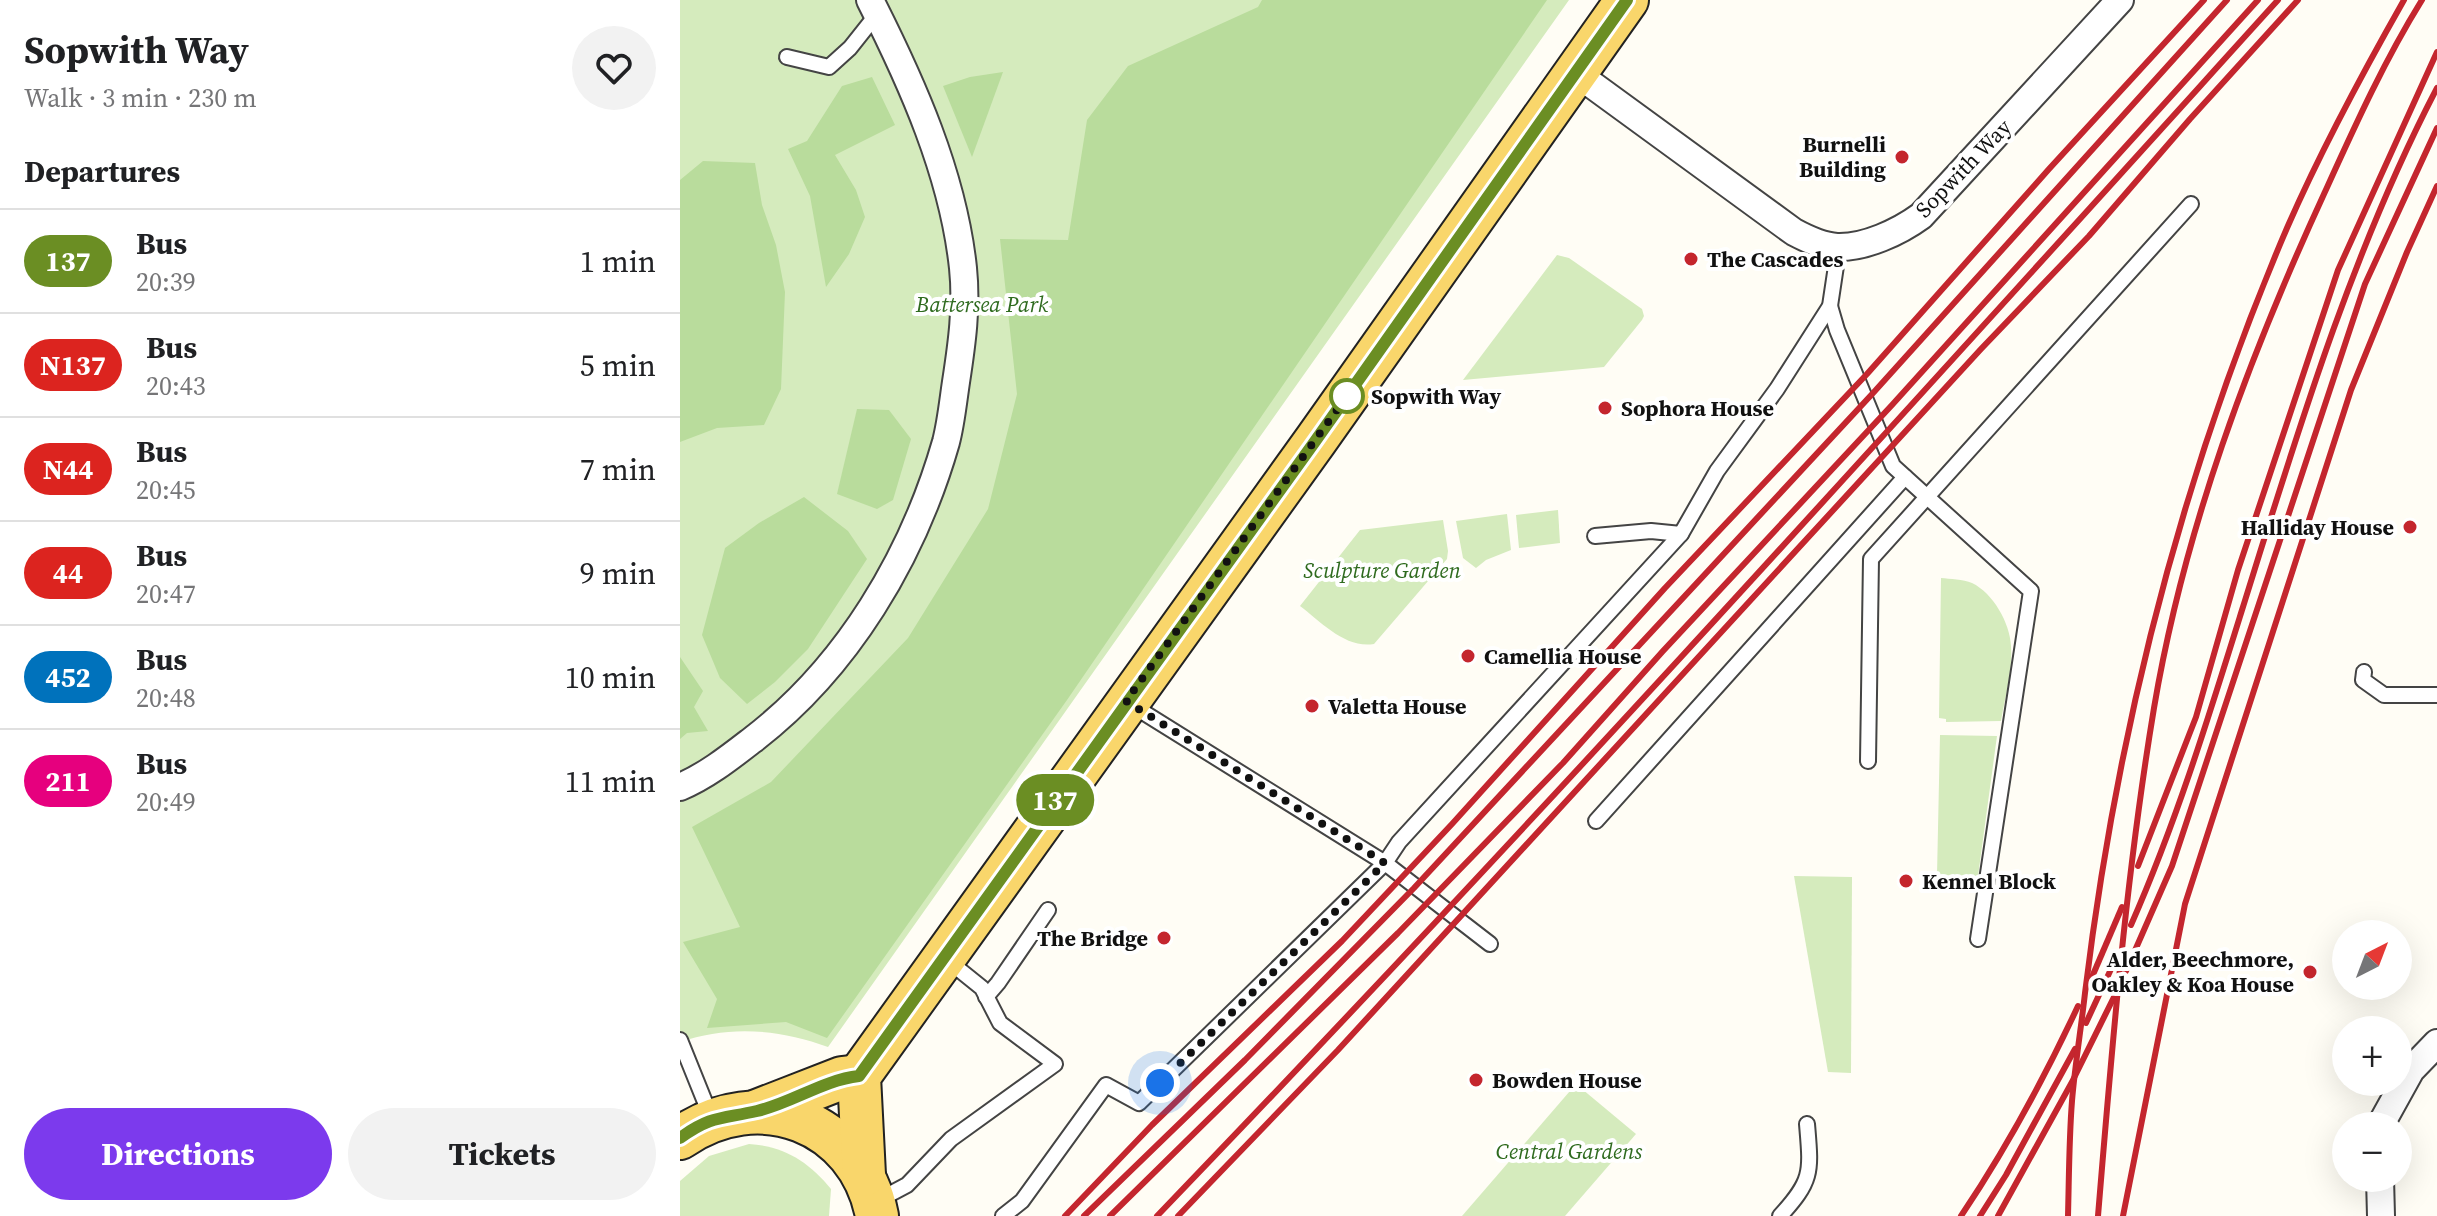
<!DOCTYPE html>
<html lang="en">
<head>
<meta charset="utf-8">
<style>
  body { margin:0; font-family:"Source Serif 4",serif; background:#f2f2f2; color:#202124; height:100vh; display:flex; flex-direction:column; font-size:30px; white-space:nowrap }
  * { box-sizing:border-box; margin:0 }
  p { font-size:26px; color:#757577 }
  .icon { flex:none; width:44px; height:44px; fill:none; stroke:currentColor; stroke-width:2; stroke-linecap:round; stroke-linejoin:round }
  .map { position:relative; flex:1; overflow:hidden }
  .drawer { display:flex; flex-direction:column; background:#fff; width:680px }
  .drawer>* { flex:none }
  .badge { padding:0 16px; border-radius:26px; font-size:28px; line-height:52px }
  .needle { width:52px; rotate:42deg }
  .controls { position:absolute; left:1652px; top:920px; display:grid; gap:16px }
  .controls a { display:grid; place-items:center; width:80px; height:80px; border-radius:50%; background:#fff; box-shadow:0 8px 32px #0002; font-size:40px }
  .you { position:absolute; width:40px; height:40px; margin:-20px; border:6px solid #fff; border-radius:50%; background:#1a73e8; box-shadow:0 0 0 12px #1a73e833 }
  .map>.badge { position:absolute; translate:-50% -50%; box-shadow:0 0 0 4px #fff }
  h2 { padding:0 24px; font-size:30px; line-height:72px }
  .round { display:grid; place-items:center; flex:none; width:84px; height:84px; border-radius:42px; background:#f2f2f2 }
  .summary { display:flex; align-items:center; justify-content:space-between; height:136px; padding:0 24px }
  h1 { font-size:38px; font-weight:700; line-height:60px }
  .action { display:flex; gap:16px; margin-top:auto; padding:16px 24px }
  .action a { flex:1; height:92px; border-radius:48px; background:#7c3aed; color:#fff; font-size:32px; font-weight:700; line-height:92px; text-align:center }
  .action a+a { background:#f2f2f2; color:#202124 }
  ul { padding:0; list-style:none }
  li { display:flex; align-items:center; gap:24px; height:104px; padding:0 24px; border-top:2px solid #e0e0e0 }
  li div { flex:1 }
  li b { display:block; font-size:30px }
  li em { font-style:normal }
  li .badge { min-width:88px; font-weight:700; text-align:center }
  main { display:flex; flex:1; min-height:0 }
  .map>svg:first-child { display:block }
  .green { fill:#d5ebbd }
  .forest { fill:#b9dc9c }
  .lines { fill:none; stroke-linecap:round; stroke-linejoin:round }
  .lane-casing { stroke:#444; stroke-width:18 }
  .street-casing { stroke:#444; stroke-width:30 }
  .primary-casing { stroke:#222; stroke-width:46 }
  .lane { stroke:#fff; stroke-width:14 }
  .street { stroke:#fff; stroke-width:26 }
  .primary { stroke:#f9d66b; stroke-width:42 }
  .rail { stroke:#c4262e; stroke-width:6 }
  .line-casing { stroke:#fff; stroke-width:18 }
  .line { stroke:#6b8e23; stroke-width:12 }
  .walk { stroke:#111; stroke-width:8; stroke-dasharray:0 14.4 }
  .poi-dot { fill:#c4262e; stroke:#fff; stroke-width:3 }
  .stop-dot { fill:#fff; stroke:#6b8e23; stroke-width:4 }
  .labels { text-anchor:middle; dominant-baseline:central; stroke-width:8; stroke-linejoin:round; paint-order:stroke }
  .poi-label { font-size:22px; font-weight:bold; fill:#111; stroke:#fff; text-anchor:start }
  .street-label { font-size:22px; fill:#111; stroke:#fff }
  .park-label { font-size:22px; font-style:italic; fill:#2f6b1f; stroke:#fff }
  .stop-label { font-size:22px; font-weight:bold; fill:#111; stroke:#fff; text-anchor:start }
</style>
</head>
<body>
<main>
<section class="drawer">
<div class="summary"><div><h1>Sopwith Way</h1><p>Walk · 3 min · 230 m</p></div><a class="round"><svg class="icon" aria-label="heart" viewBox="0 0 24 24"><path d="M12 20l-8-8c-3-5 5-10 8-4 3-6 11-1 8 4z"/></svg></a></div>
<h2>Departures</h2>
<ul>
<li><span class="badge" style="background:#6b8e23;color:#fff">137</span><div><b>Bus</b><p>20:39</p></div><em>1 min</em></li>
<li><span class="badge" style="background:#dc241f;color:#fff">N137</span><div><b>Bus</b><p>20:43</p></div><em>5 min</em></li>
<li><span class="badge" style="background:#dc241f;color:#fff">N44</span><div><b>Bus</b><p>20:45</p></div><em>7 min</em></li>
<li><span class="badge" style="background:#dc241f;color:#fff">44</span><div><b>Bus</b><p>20:47</p></div><em>9 min</em></li>
<li><span class="badge" style="background:#0072bc;color:#fff">452</span><div><b>Bus</b><p>20:48</p></div><em>10 min</em></li>
<li><span class="badge" style="background:#e6007e;color:#fff">211</span><div><b>Bus</b><p>20:49</p></div><em>11 min</em></li>
</ul>
<div class="action"><a>Directions</a><a>Tickets</a></div>
</section>
<div class="map">
<svg width="1757" height="1216" viewBox="0 0 1757 1216">
  <rect width="100%" height="100%" fill="#fffdf5"/>
  <!-- green -->
  <g class="green">
    <path d="M0,0H889L148,1047C99,1029 49,1025 0,1042Z"/>
    <path d="M877,255L889,258L962,309L964,316L962,320L924,367L783,380Z"/>
    <path d="M878,510L880,543L839,548L836,515Z"/>
    <path d="M827,514L831,550L806,560L796,568L783,558L776,521Z"/>
    <path d="M763,520L768,551L767,559L694,644C666,649 641,622 620,606L680,530Z"/>
    <path d="M1261,578C1270,579 1283,579 1292,583C1313,593 1330,623 1331,646C1333,670 1325,697 1321,721L1266,722V719L1259,718Z"/>
    <path d="M1260,735L1317,736L1298,876L1266,878L1265,875H1257Z"/>
    <path d="M1114,876L1172,877L1171,1073L1148,1072Z"/>
    <path d="M896,1084L956,1134L885,1216H782Z"/>
    <path d="M69,1144C104,1146 129,1162 151,1189L149,1216H0V1181L29,1156Z"/>
  </g>
  <!-- forest -->
  <g class="forest">
    <path d="M582,0H867L387,700L147,1038L106,1022L27,1028L37,999L3,942L60,927L12,827L91,782L228,638L308,509L337,394L320,239L388,240L407,120L448,66L578,7Z"/>
    <path d="M323,72L292,157L263,86L290,77Z"/>
    <path d="M192,77L215,125L155,155L176,190L185,217L169,254L146,287L130,196L108,149L127,141L162,86Z"/>
    <path d="M23,161L75,163L82,205L96,245L105,292L101,389L84,425L37,428L0,442V180Z"/>
    <path d="M177,409L209,410L231,439L213,500L197,509L157,494Z"/>
    <path d="M124,497L168,531L187,559L128,649L95,682L67,704L40,678L22,635L45,548L79,523Z"/>
    <path d="M0,657L23,691L14,707L28,731L7,733L0,739Z"/>
  </g>
  <g class="lines">
    <defs>
      <g id="lane">
        <path d="M107,57L149,67L170,48L197,14"/>
        <path d="M1150,306L1157,330L1213,466L1351,591L1298,939"/>
        <path d="M915,536L971,531L1001,534"/>
        <path d="M1684,672L1683,680L1704,695H1757"/>
        <path d="M450,704L705,863L810,944"/>
        <path d="M1188,761L1191,559L1511,204"/>
        <path d="M916,821L1225,477"/>
        <path d="M306,997L318,983L368,910"/>
        <path d="M0,1040L31,1117"/>
        <path d="M195,1202L227,1185L271,1139L375,1064L320,1023L302,988L266,959"/>
        <path d="M323,1216L342,1201L426,1085L459,1103L705,863L719,842L1001,534L1037,471L1097,389L1150,306L1156,266V247"/>
        <path d="M1100,1216C1133,1180 1131,1172 1127,1124"/>
      </g>
      <g id="street">
        <path d="M896,73L1114,232C1127,239 1142,246 1157,247C1185,248 1219,232 1241,216L1440,0"/>
        <path d="M0,787C26,776 49,758 71,741C167,668 233,557 266,442C271,423 273,402 276,382C282,343 287,307 283,268C273,174 232,83 190,0"/>
        <path d="M1700,1126L1731,1070L1757,1043"/>
        <path d="M1700,1178L1701,1216"/>
      </g>
      <g id="primary">
        <path d="M77,1111L162,1078L179,1076"/>
        <path d="M0,1138C78,1083 179,1121 197,1216"/>
        <path d="M184,1175L179,1076L636,440L947,0"/>
      </g>
    </defs>
    <!-- lane casing -->
    <use href="#lane" class="lane-casing"/>
    <!-- street casing -->
    <use href="#street" class="street-casing"/>
    <!-- primary casing -->
    <use href="#primary" class="primary-casing"/>
    <!-- lane -->
    <use href="#lane" class="lane"/>
    <!-- street -->
    <use href="#street" class="street"/>
    <!-- primary -->
    <use href="#primary" class="primary"/>
    <!-- rail -->
    <g class="rail">
      <path d="M1458,866L1516,717L1558,570L1658,270L1757,52"/>
      <path d="M1451,925C1496,823 1529,716 1562,610C1617,434 1671,253 1757,88"/>
      <path d="M1446,971L1492,866L1685,284L1757,128"/>
      <path d="M1412,977L1442,907"/>
      <path d="M1406,1023L1438,954"/>
      <path d="M385,1216L472,1125L662,941L772,824L985,588L1187,374L1369,169L1524,0"/>
      <path d="M404,1216L565,1060L734,888L1194,392L1547,0"/>
      <path d="M430,1216L718,933L883,763L983,651L1212,405L1578,0"/>
      <path d="M477,1216C859,819 1228,409 1598,0"/>
      <path d="M498,1216L658,1050L1301,349L1409,236L1510,119L1618,0"/>
      <path d="M1281,1216C1326,1149 1364,1079 1398,1006"/>
      <path d="M1300,1216L1326,1175L1395,1049"/>
      <path d="M1318,1216L1392,1082L1434,997"/>
      <path d="M1388,1216C1389,1178 1389,1139 1392,1101C1395,1065 1401,1029 1405,993C1437,730 1503,471 1607,228C1641,150 1682,74 1724,0"/>
      <path d="M1418,1216C1432,1046 1446,876 1474,708C1504,530 1569,357 1644,194C1674,128 1704,61 1742,0"/>
      <path d="M1443,1216L1505,904L1671,390L1727,252L1757,186"/>
    </g>
  </g>
  <g class="lines">
    <defs>
      <path id="line" d="M0,1138C32,1115 42,1119 77,1111C112,1103 143,1080 179,1076L636,440L947,0"/>
    </defs>
    <!-- line casing -->
    <use href="#line" class="line-casing"/>
    <!-- line -->
    <use href="#line" class="line"/>
    <!-- walk -->
    <path class="walk" d="M480,1083L705,863L446,701L672,389L667,396"/>
  </g>
  <!-- markers -->
  <g class="poi-dot">
    <circle cx="1222" cy="157" r="8"/>
    <circle cx="1011" cy="259" r="8"/>
    <circle cx="925" cy="408" r="8"/>
    <circle cx="1730" cy="527" r="8"/>
    <circle cx="788" cy="656" r="8"/>
    <circle cx="632" cy="706" r="8"/>
    <circle cx="1226" cy="881" r="8"/>
    <circle cx="484" cy="938" r="8"/>
    <circle cx="1630" cy="972" r="8"/>
    <circle cx="796" cy="1080" r="8"/>
  </g>
  <circle class="stop-dot" cx="667" cy="396" r="16"/>
  <g class="labels">
    <!-- poi labels -->
    <g class="poi-label">
      <text x="1206" y="144" text-anchor="end">Burnelli<tspan x="1206" dy="25">Building</tspan></text>
      <text x="1027" y="259">The Cascades</text>
      <text x="941" y="408">Sophora House</text>
      <text x="1714" y="527" text-anchor="end">Halliday House</text>
      <text x="804" y="656">Camellia House</text>
      <text x="648" y="706">Valetta House</text>
      <text x="1242" y="881">Kennel Block</text>
      <text x="468" y="938" text-anchor="end">The Bridge</text>
      <text x="1614" y="959" text-anchor="end">Alder, Beechmore,<tspan x="1614" dy="25">Oakley &amp; Koa House</tspan></text>
      <text x="812" y="1080">Bowden House</text>
    </g>
    <!-- street labels -->
    <g class="street-label">
      <text transform="translate(1283 168) rotate(-46)">Sopwith Way</text>
    </g>
    <!-- park labels -->
    <g class="park-label">
      <text x="302" y="304">Battersea Park</text>
      <text x="702" y="570">Sculpture Garden</text>
      <text x="889" y="1151">Central Gardens</text>
    </g>
    <!-- stop labels -->
    <g class="stop-label">
      <text x="691" y="396">Sopwith Way</text>
    </g>
  </g>
</svg>
<div class="controls">
<a><svg class="needle" viewBox="-14 -14 28 28"><path d="M0-13l5 13h-10z" fill="#e53935"/><path d="M0 13l5-13h-10z" fill="#757577"/></svg></a>
<a>+</a>
<a>−</a>
</div>
<div class="you" style="left:480px;top:1083px"></div>
<b class="badge" style="left:375px;top:800px;background:#6b8e23;color:#fff">137</b>
</div>
</main>
</body>
</html>
